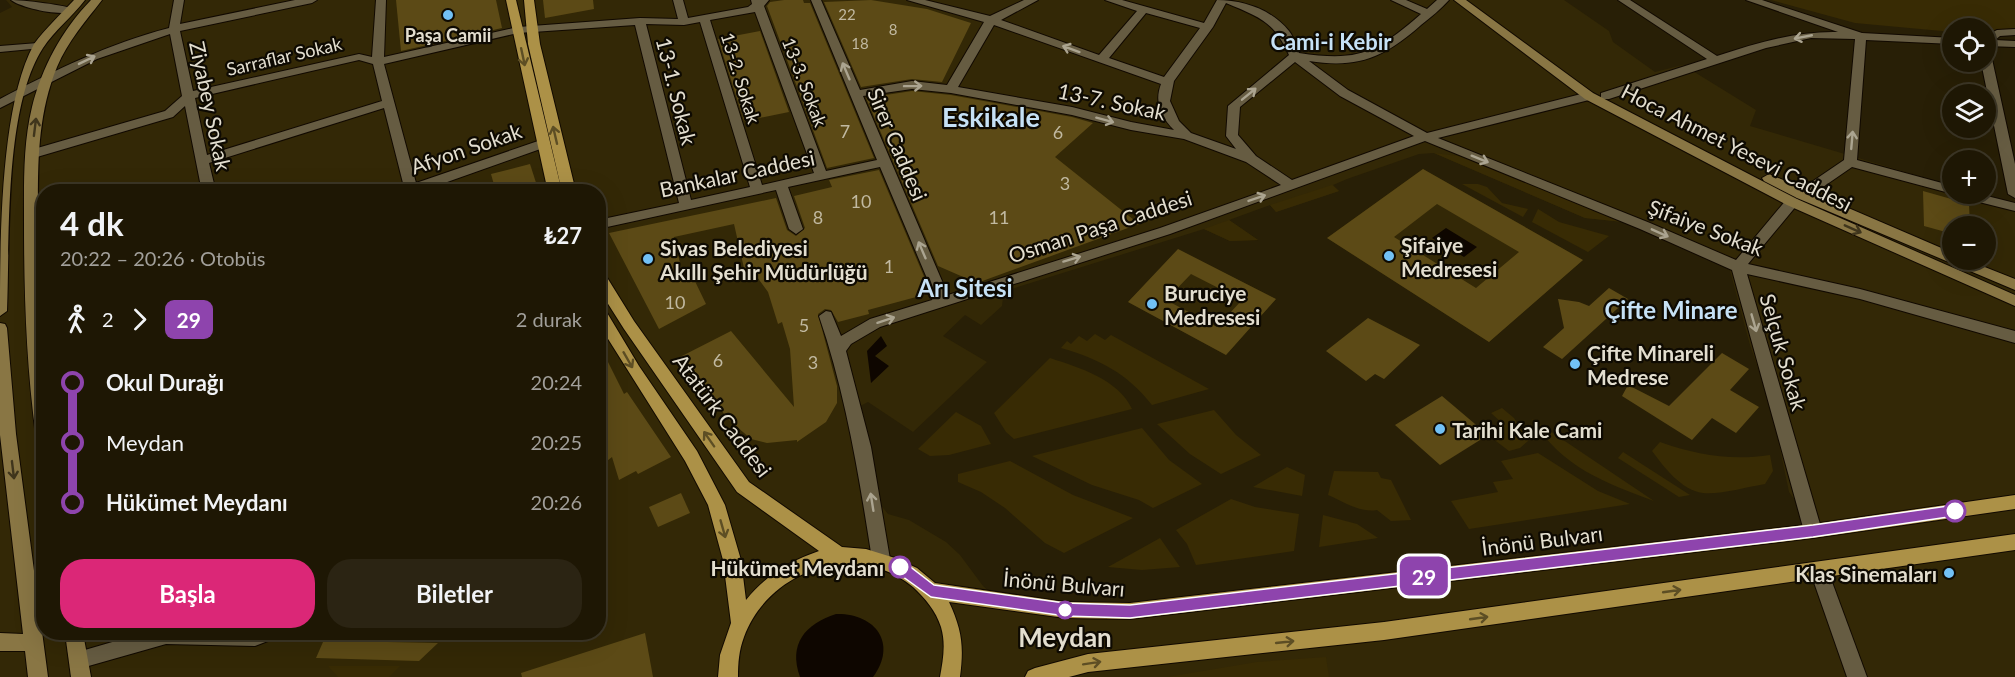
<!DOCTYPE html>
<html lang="tr">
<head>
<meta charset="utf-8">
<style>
  body { margin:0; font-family:Lato,sans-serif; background:#2b2413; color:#f1f3f6; height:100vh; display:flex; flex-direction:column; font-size:22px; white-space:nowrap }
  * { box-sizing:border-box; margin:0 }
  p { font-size:20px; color:#a19f9a }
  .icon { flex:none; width:33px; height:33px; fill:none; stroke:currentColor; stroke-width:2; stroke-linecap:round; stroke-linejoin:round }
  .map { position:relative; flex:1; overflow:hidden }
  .details { position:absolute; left:36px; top:184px; width:570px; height:456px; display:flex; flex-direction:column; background:#1e1704; border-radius:24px; box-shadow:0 6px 24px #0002,0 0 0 2px #3c3626 }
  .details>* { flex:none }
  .badge { padding:0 12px; border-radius:9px; font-size:21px; line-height:39px }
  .fabs { position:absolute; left:1942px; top:18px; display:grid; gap:12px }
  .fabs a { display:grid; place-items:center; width:54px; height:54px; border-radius:50%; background:#1e1704; box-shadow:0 6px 24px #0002,0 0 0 2px #3c3626; font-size:30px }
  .map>.badge { position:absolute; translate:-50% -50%; box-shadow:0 0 0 3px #fff }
  .legs { display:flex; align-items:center; gap:9px; height:66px; padding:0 24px; font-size:20px }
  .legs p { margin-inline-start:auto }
  .overview { display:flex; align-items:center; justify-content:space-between; height:102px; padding:0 24px }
  h1 { font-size:33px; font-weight:700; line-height:45px }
  .cta { display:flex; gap:12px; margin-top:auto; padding:12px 24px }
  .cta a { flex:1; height:69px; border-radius:24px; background:#db2777; color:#fff; font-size:24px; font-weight:700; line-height:69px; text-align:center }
  .cta a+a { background:#2b2413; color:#f1f3f6 }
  ul { padding:0 24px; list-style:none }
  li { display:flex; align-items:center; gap:21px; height:60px; font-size:22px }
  li i { display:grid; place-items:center; width:9px; height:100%; margin:0 8px; background:currentColor }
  li i::after { content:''; width:15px; height:15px; margin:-8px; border:4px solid; border-radius:50%; background:#1e1704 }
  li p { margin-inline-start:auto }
  li:first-child i { background:linear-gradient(#0000 50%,currentColor 0) }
  li:last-child i { background:linear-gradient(currentColor 50%,#0000 0) }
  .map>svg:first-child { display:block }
  .built { fill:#332806; fill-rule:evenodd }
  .green { fill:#382b04 }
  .water { fill:#0e0600 }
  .building { fill:#5c4a16; fill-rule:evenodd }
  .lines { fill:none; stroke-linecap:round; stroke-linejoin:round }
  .street-casing { stroke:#110900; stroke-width:2 }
  .secondary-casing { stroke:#110900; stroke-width:2 }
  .primary-casing { stroke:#110900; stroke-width:2 }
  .street { fill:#665c42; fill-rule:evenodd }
  .secondary { fill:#897644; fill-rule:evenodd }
  .primary { fill:#ac9147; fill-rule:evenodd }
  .oneway { stroke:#aba490 }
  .oneway2 { stroke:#5d4e24 }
  .oneway3 { stroke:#3f351c }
  .line-1 { fill:#8e44ad; stroke:#fff; stroke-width:1.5 }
  .poi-dot { fill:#72c1f5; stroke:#0e0a02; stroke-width:2 }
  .stop-1-dot { fill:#fff; stroke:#8e44ad; stroke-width:3 }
  .labels { text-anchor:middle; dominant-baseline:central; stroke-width:4.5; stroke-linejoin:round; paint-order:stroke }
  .far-number-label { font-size:15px; fill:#c1b9a1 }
  .far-poi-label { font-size:18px; font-weight:bold; fill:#e3decf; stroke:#0e0a02 }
  .far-street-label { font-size:18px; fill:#e3decf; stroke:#0e0a02 }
  .number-label { font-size:18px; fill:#c1b9a1 }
  .street-label { font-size:21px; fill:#e3decf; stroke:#0e0a02 }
  .poi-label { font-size:21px; font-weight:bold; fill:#e3decf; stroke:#0e0a02; text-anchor:start }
  .stop-label { font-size:21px; font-weight:bold; fill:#e3decf; stroke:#0e0a02; text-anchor:end }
  .far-district-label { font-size:22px; font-weight:bold; fill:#c6e1f5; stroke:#0e0a02 }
  .quarter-label { font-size:24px; font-weight:bold; fill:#c6e1f5; stroke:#0e0a02 }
  .near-stop-label { font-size:26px; font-weight:bold; fill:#e3decf; stroke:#0e0a02 }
  .district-label { font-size:27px; font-weight:bold; fill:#c6e1f5; stroke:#0e0a02 }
</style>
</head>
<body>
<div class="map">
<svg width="2015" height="677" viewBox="0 0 2015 677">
  <rect width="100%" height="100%" fill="#281f06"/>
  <!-- built -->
  <g class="built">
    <path d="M6,0H1564L1609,31L1613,42L1655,72L1683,65L1756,110L1750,126L1953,186V194H1982L2015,202V677H0V13L12,7ZM1434,153L1585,218L1624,222L1729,267L1750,345L1771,406L1789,492L1800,507L1807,525L1129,608L994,596L983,586L960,555L946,542L909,520L888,514L879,503L856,408L868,402L913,432L987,362L943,336L965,315L981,325L1002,306L1003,296L1008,290L1204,229L1230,241L1258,240L1229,220L1270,205L1276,212L1339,191L1333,185L1347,179L1419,154ZM44,192H598V633H44ZM1953,226H1986V260H1953Z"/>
    <path d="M1423,169L1583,260L1489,342L1327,238Z"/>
    <path d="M1179,250L1276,299L1226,355L1128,302Z"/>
  </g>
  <!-- green -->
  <g class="green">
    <path d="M1771,0H2015V36L1986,34V28H1953V32L1855,23Z"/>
    <path d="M1434,153L1466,157L1623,222L1585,218Z"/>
    <path d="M1462,184H1478L1487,187L1502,203L1528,209L1523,217Z"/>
    <path d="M1332,185L1339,191L1276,212L1270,205Z"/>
    <path d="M1538,209L1559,222L1609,236L1588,252L1532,222Z"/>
    <path d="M1229,220L1258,240L1230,241L1204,229Z"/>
    <path d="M1095,334L1105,340L1111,335L1209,389L1152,405C1127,373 1099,359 1061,348L1067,341L1071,344L1079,336L1087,341Z"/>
    <path d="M1050,358C1080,368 1118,379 1132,409L1014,439L1006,432L994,413Z"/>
    <path d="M1502,408L1514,418L1528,441L1520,448L1509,451L1488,435L1502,423L1491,413Z"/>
    <path d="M1214,410L1236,435L1261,455L1221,474L1190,454L1157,424Z"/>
    <path d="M956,412L981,426L991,444L949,455L930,456L918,449Z"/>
    <path d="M1532,419L1654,501C1603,482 1562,467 1532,419Z"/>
    <path d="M1142,428L1169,460L1202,484L1153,508L1139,500L1092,485L1032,456Z"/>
    <path d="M1660,442C1697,455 1731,461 1770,455L1773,471L1765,484C1747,487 1719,495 1703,493C1681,490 1664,467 1652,451Z"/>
    <path d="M1623,452L1690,495L1679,497L1618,458Z"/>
    <path d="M1538,453L1598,491L1630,504L1469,529L1451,501L1498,492L1493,482L1513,479L1501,461Z"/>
    <path d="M1010,461L1073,495L1133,518L1064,553L1045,543L1005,508L981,492L958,482V474Z"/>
    <path d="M1287,467L1305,475L1302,496L1253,487Z"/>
    <path d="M1334,471L1378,472L1381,478L1391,480L1411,520L1391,521L1377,510C1360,513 1344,502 1328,495Z"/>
    <path d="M1231,499L1255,507L1299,514L1294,551L1196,565L1187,544L1176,530Z"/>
    <path d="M1323,515L1357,524L1378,538L1319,547Z"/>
    <path d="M1160,538L1180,567L1142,570L1108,567Z"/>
    <path d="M1326,657L1329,677H1167L1257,662Z"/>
    <path d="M328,666H400L389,677H338Z"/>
  </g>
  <!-- water -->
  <g class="water">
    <path d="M1446,228L1477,247L1464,257L1432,238Z"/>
    <path d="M881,336L887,346L875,356L889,366L871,383L867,351Z"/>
    <path d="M836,614C875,613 898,643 873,677H800C788,644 805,624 836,614Z"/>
  </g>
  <!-- building -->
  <g class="building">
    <path d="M396,0H496L502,28L401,51Z"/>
    <path d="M543,0H593L594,9L545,18Z"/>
    <path d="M784,0H803L804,3H810L874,158L827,168L767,6L770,2Z"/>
    <path d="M871,0L927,9L971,23L942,82L912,79L861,87L824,2Z"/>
    <path d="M760,31L789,112L744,121L718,39Z"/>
    <path d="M912,91L951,95L1072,117L1093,123L1055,157L1139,224L977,283L938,266L866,98Z"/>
    <path d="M530,164L539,192H496L491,174Z"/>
    <path d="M1423,169L1583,260L1489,342L1327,238ZM1437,204L1519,252L1476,288L1394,237Z"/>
    <path d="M879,170L931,293L868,310L869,314L838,322L831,310L825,309L818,314L837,386V403L826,422L797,442V440L767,443L751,439L728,419L680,357L731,331L794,407L790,349L782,322L778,324L768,292L757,277H746L734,224L674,237L683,276L691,273L706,304L659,329L609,233L776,198L787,230L796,236L805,228L794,196L832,187L829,180Z"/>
    <path d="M1923,191L1969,204L1970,226H1953V234L1924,226Z"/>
    <path d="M1178,249L1276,299L1226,355L1128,302ZM1191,274L1242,300L1217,327L1166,300Z"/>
    <path d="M1609,288L1628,299L1562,359L1543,347L1564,328L1558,299L1579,302L1589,306Z"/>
    <path d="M1368,318L1420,345L1384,379L1375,374L1366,381L1326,351Z"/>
    <path d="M598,342L624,394L627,392L671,457L638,474L636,471L619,480L612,457L598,468Z"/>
    <path d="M1722,353L1749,369L1730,390L1759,407L1736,433L1712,418L1692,440L1622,396L1628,385L1669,406Z"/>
    <path d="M1442,396L1488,435L1440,465L1395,425Z"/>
    <path d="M681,493L690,513L658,527L649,507Z"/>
    <path d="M645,633L653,677H522L521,673Z"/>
    <path d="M323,642H388L438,643L419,661L316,658Z"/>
  </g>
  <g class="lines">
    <defs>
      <g id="street">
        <path d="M11,0C21,0 69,5 75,10C65,18 21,8 11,0Z"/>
        <path d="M174,0H184L180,24L295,0H317L312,3L180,31L193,91L359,54L372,57L376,0H386L384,57L518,27L640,18L678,19L673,0H683L688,18L748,7L752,4L751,0H769L764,6L826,171L877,160L811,0H821L860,90L912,81L947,85L984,22L907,0H925L990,16L1024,0H1038L1001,20L1099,55L1137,11L1105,0H1122L1204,23L1217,0C1243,0 1271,9 1289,31C1294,37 1296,46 1299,53C1359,62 1376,53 1421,14L1391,0H1406L1427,9L1437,0H1449C1441,9 1431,17 1421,25C1385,57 1358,69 1309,61L1348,90L1427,133L1589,92L1593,93V99L1438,138L1650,223L1736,260L1787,199H1797L1799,202L1797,205L1748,264L1860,289L2015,331V343L1860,299L1747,274L1822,531L1819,536L1813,538L1807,536L1804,531L1732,270L1640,229L1425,141L1170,234L880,327L851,344L846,351L871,447L890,559L887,564L881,567L875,564L872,559C859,476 846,395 819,316L826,311L831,312L841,336L870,319L932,300L934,295L880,167L788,187L803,229L796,234L789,229L776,190L598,229V220L679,203L635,25L518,33L384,64L416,183L538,141L542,140L548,144L546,147L419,192H397L404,187L384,108L209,163L216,192H202L185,106L173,117L37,157H27L26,154L27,151L165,111L182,96L170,34L97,59L0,108V99C55,70 108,44 169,28ZM1226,3C1259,17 1274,21 1289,55L1228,106L1226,136L1236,149L1191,133L1179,121L1170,101L1174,81L1213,27ZM755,12L814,173L762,185L710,20ZM1146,13L1200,28L1164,77L1109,58ZM700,22L750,187L691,200L646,24L684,25ZM994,25L1161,84C1154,102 1161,117 1174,130L1131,122L1072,107L958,87ZM359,60L373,64L382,101L207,155L195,98ZM1295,62L1340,96L1414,136L1292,180L1256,156L1238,135L1240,107ZM912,89L951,93L1072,115L1131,130L1184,139L1246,162L1281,185L1160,228L948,295L863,96Z"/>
        <path d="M1618,0H1630L1717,56C1757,43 1796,31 1838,32L1746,0H1762L1862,33L1953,38V44L1866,40L1857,160L1953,186V194H1956H1953L1852,167L1807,198H1797L1795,195L1797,192L1844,160L1855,39L1811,38L1766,48L1609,99H1601V93L1707,59Z"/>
        <path d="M2015,29V35L2000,36L1995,40L2015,41V47L1986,46V36L1997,30Z"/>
        <path d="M38,43L44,46L42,48L0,52V46Z"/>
        <path d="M1986,56L1992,59L2015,164V198L2008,194L1981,62H1986Z"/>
        <path d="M1957,194H1979L2015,203V211L1959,197Z"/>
        <path d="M1819,563L1825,565L1828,571L1867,677H1847L1810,571L1813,565Z"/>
        <path d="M132,633H275L273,639L255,646L166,644L78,669L71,666L69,660L71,654L133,636Z"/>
      </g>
      <g id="secondary">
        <path d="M74,0H85C72,17 54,31 43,48C4,108 10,239 7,311L0,316C0,241 0,106 34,44C46,28 61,14 74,0Z"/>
        <path d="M91,0H102C85,22 68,41 57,67C36,118 38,171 38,224C38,297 44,369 44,442L38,441L36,436C26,364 24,293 24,221C24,183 23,144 32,107C42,67 62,30 91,0Z"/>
        <path d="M1454,0H1466L1593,93L1797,199L2015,295V306L1787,205L1585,99Z"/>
        <path d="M1769,174L1953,253V260H1967L2015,279V290L1797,198L1764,181L1762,178Z"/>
        <path d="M0,323L5,324L7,328L16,434L48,677H28L25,651H0V633L23,634L0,435Z"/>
        <path d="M65,633H83L91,677H71Z"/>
      </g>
      <g id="primary">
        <path d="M506,0H516L562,192H548Z"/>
        <path d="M524,0H534L540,44L576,192H562L528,44Z"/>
        <path d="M598,270L603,271L634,321L749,482L842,547L866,549L895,558L917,568L935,583L1065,602L1130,603L1813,524L2015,495V509L1813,538L1130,619L1065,618L949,602C962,630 964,646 960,677H940C943,660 946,644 941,627C936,611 925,598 913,587C857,540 769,569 744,637C739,650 738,663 738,677H718L720,655L731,623L723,560L708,505L685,461L598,323V305L603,306L639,366L697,451L725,505L741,560L746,600C766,575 790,561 819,551L737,492L624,329L598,288Z"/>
        <path d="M2015,534V550L1384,640L1088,672L1069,677H1025L1028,671L1035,668L1088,654L1384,622Z"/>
      </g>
    </defs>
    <!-- street casing -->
    <use href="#street" class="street-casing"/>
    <!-- secondary casing -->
    <use href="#secondary" class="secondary-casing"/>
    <!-- primary casing -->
    <use href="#primary" class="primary-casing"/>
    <!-- street -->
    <use href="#street" class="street"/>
    <!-- secondary -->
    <use href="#secondary" class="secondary"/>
    <!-- primary -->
    <use href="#primary" class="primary"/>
  </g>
  <!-- one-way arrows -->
  <defs><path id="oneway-shaft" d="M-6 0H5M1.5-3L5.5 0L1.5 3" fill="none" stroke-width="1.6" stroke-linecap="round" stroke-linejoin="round" transform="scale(1.5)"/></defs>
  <g class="oneway">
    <use href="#oneway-shaft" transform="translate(1803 37) rotate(169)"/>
    <use href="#oneway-shaft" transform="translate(1071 49) rotate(-160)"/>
    <use href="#oneway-shaft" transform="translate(87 60) rotate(-26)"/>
    <use href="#oneway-shaft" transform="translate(846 71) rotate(-113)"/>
    <use href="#oneway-shaft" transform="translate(913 86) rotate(-1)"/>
    <use href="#oneway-shaft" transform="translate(1249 94) rotate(-39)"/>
    <use href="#oneway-shaft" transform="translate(1105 120) rotate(15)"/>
    <use href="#oneway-shaft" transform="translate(1852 140) rotate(-85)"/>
    <use href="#oneway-shaft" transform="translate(1480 159) rotate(22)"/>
    <use href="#oneway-shaft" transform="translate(1257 198) rotate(-19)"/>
    <use href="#oneway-shaft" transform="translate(1660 233) rotate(24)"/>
    <use href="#oneway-shaft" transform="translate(922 250) rotate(-113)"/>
    <use href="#oneway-shaft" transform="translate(1072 259) rotate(-17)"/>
    <use href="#oneway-shaft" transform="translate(886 320) rotate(-18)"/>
    <use href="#oneway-shaft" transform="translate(1754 323) rotate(74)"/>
    <use href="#oneway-shaft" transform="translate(872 502) rotate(-99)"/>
  </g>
  <g class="oneway2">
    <use href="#oneway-shaft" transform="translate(523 57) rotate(78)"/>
    <use href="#oneway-shaft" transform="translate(555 135) rotate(-103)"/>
    <use href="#oneway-shaft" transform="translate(628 360) rotate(60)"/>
    <use href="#oneway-shaft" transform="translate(709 439) rotate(-125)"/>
    <use href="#oneway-shaft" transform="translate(723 529) rotate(74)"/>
    <use href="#oneway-shaft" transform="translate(1672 591) rotate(-8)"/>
    <use href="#oneway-shaft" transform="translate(1479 618) rotate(-8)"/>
    <use href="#oneway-shaft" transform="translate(1285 642) rotate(-6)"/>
    <use href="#oneway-shaft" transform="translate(1092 663) rotate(-9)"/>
  </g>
  <g class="oneway3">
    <use href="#oneway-shaft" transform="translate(35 127) rotate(-83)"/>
    <use href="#oneway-shaft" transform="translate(1853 229) rotate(24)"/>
    <use href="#oneway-shaft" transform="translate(13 470) rotate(83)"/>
  </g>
  <!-- line-1 -->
  <path class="line-1" d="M1955,505L1962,511L1955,516L1813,537L1130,618L1065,616L931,597L895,571L893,567L895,562H904L934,585L1065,603L1130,605L1813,525Z"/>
  <!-- markers -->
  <g class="poi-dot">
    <circle cx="448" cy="15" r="6"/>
    <circle cx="1389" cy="256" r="6"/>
    <circle cx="648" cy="259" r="6"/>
    <circle cx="1152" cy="304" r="6"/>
    <circle cx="1575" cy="364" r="6"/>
    <circle cx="1440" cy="429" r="6"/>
    <circle cx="1949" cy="573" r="6"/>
  </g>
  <g class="stop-1-dot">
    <circle cx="1955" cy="511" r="10"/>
    <circle cx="900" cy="567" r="10"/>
    <circle cx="1065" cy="610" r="8"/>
  </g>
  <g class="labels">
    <!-- far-number labels -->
    <g class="far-number-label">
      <text x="847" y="14">22</text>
      <text x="893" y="29">8</text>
      <text x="860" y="43">18</text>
    </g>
    <!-- far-poi labels -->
    <g class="far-poi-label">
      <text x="448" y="35">Paşa Camii</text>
    </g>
    <!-- far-street labels -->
    <g class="far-street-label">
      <text transform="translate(284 56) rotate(-13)">Sarraflar Sokak</text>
      <text transform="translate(741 78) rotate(73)">13-2. Sokak</text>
      <text transform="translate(805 82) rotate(69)">13-3. Sokak</text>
    </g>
    <!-- number labels -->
    <g class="number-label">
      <text x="845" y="131">7</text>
      <text x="1058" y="132">6</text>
      <text x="1065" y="183">3</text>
      <text x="861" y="201">10</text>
      <text x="818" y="217">8</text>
      <text x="999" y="217">11</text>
      <text x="889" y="266">1</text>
      <text x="675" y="302">10</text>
      <text x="804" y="325">5</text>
      <text x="718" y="360">6</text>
      <text x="813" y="362">3</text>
    </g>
    <!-- street labels -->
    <g class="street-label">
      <text transform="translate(677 91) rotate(76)">13-1. Sokak</text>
      <text transform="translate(1112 101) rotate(12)">13-7. Sokak</text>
      <text transform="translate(211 106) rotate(78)">Ziyabey Sokak</text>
      <text transform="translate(898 144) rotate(67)">Sirer Caddesi</text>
      <text transform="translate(1737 147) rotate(27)">Hoca Ahmet Yesevi Caddesi</text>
      <text transform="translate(466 148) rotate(-19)">Afyon Sokak</text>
      <text transform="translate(737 173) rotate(-12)">Bankalar Caddesi</text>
      <text transform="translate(1100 226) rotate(-18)">Osman Paşa Caddesi</text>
      <text transform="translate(1706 227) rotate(21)">Şifaiye Sokak</text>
      <text transform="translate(1784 352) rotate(74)">Selçuk Sokak</text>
      <text transform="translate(723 415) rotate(53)">Atatürk Caddesi</text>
      <text transform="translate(1542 540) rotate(-7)">İnönü Bulvarı</text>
      <text transform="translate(1064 583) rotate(5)">İnönü Bulvarı</text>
    </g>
    <!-- poi labels -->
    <g class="poi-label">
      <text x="1401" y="244">Şifaiye<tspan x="1401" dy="24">Medresesi</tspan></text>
      <text x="660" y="247">Sivas Belediyesi<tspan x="660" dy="24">Akıllı Şehir Müdürlüğü</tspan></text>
      <text x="1164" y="292">Buruciye<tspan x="1164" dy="24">Medresesi</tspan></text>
      <text x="1587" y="352">Çifte Minareli<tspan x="1587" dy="24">Medrese</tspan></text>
      <text x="1452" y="429">Tarihi Kale Cami</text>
      <text x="1937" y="573" text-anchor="end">Klas Sinemaları</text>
    </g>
    <!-- stop labels -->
    <g class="stop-label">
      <text x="884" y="567">Hükümet Meydanı</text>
    </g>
    <!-- far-district labels -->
    <g class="far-district-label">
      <text x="1331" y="41">Cami-i Kebir</text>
    </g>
    <!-- quarter labels -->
    <g class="quarter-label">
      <text x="965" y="287">Arı Sitesi</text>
      <text x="1671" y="309">Çifte Minare</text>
    </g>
    <!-- near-stop labels -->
    <g class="near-stop-label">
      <text x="1065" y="637">Meydan</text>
    </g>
    <!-- district labels -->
    <g class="district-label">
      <text x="991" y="116">Eskikale</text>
    </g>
  </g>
</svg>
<div class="fabs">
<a><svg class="icon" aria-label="locate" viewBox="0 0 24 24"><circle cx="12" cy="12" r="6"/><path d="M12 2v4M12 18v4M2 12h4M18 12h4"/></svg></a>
<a><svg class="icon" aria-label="layers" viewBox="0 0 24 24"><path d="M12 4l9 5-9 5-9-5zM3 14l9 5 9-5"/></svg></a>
<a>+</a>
<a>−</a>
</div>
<b class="badge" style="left:1424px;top:576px;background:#8e44ad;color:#fff">29</b>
<section class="details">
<div class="overview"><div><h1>4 dk</h1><p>20:22 – 20:26 · Otobüs</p></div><b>₺27</b></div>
<div class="legs"><svg class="icon" aria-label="walk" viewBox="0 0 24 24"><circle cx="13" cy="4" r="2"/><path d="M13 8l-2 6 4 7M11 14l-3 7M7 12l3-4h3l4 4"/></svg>2<svg class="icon" aria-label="forward" viewBox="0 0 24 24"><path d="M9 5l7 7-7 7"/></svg><b class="badge" style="background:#8e44ad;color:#fff">29</b><p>2 durak</p></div>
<ul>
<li><i style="color:#8e44ad"></i><b>Okul Durağı</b><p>20:24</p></li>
<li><i style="color:#8e44ad"></i><span>Meydan</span><p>20:25</p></li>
<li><i style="color:#8e44ad"></i><b>Hükümet Meydanı</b><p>20:26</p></li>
</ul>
<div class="cta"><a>Başla</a><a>Biletler</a></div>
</section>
</div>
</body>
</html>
